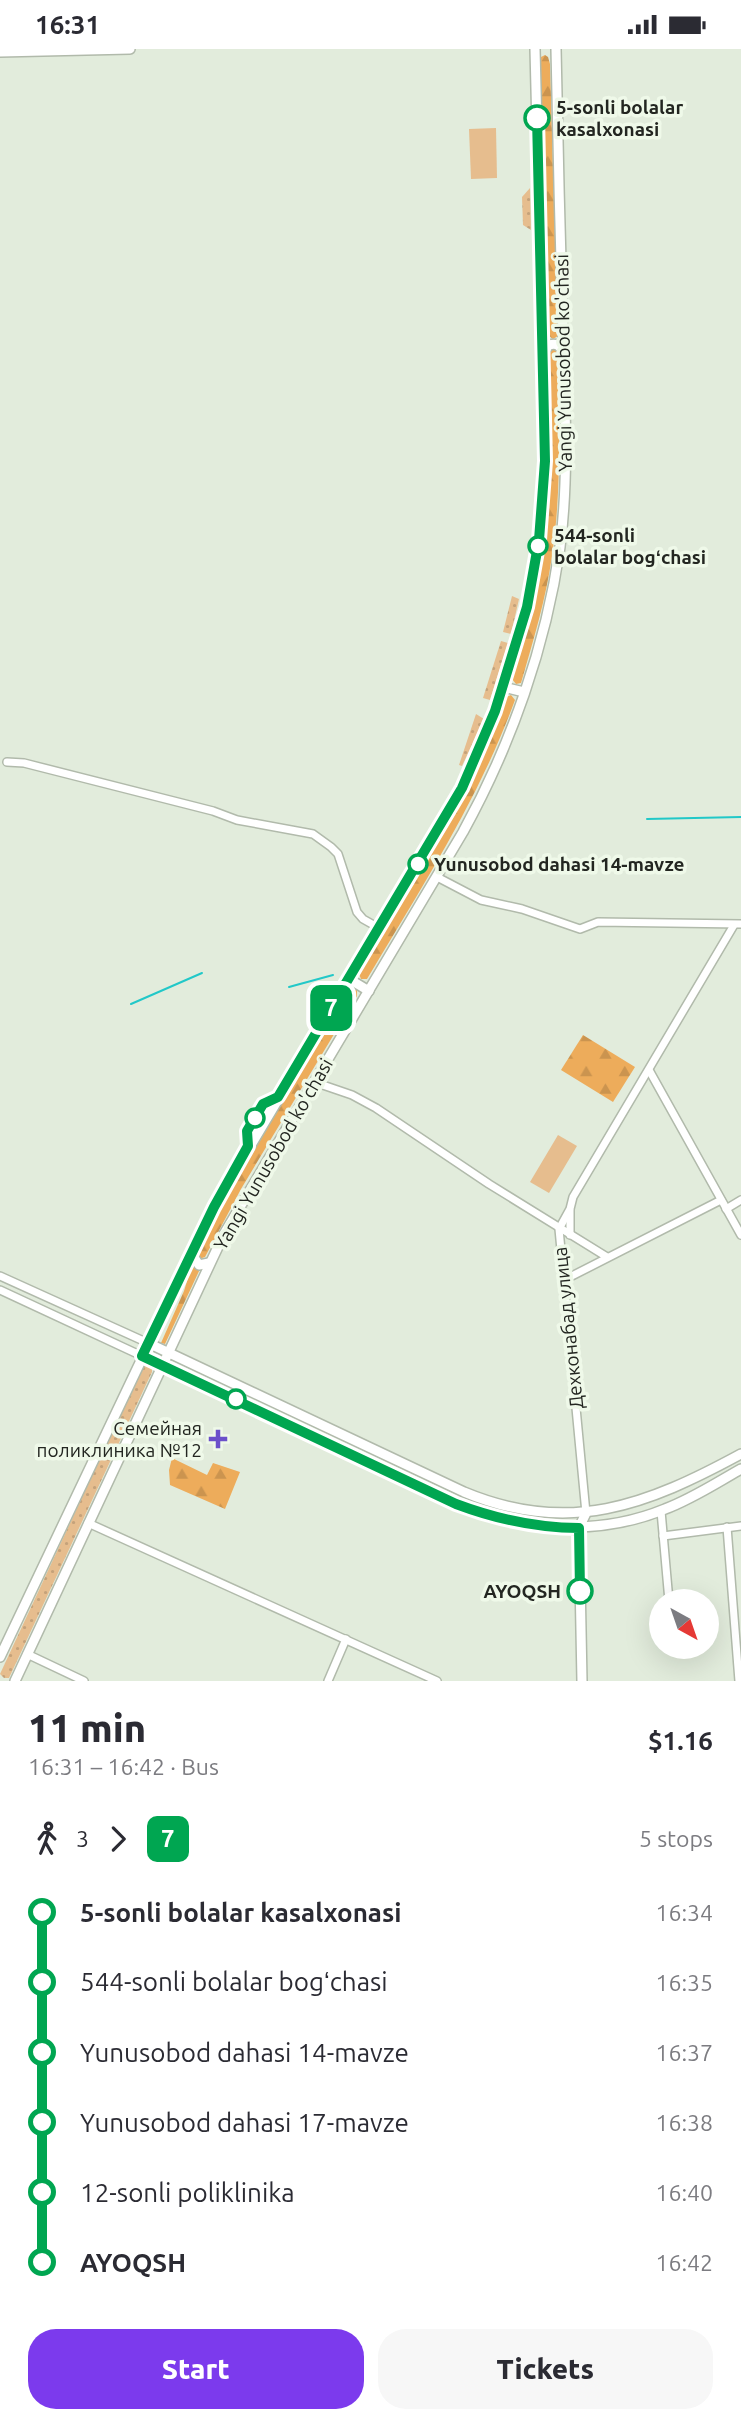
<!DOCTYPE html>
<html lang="en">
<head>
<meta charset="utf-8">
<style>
  body { margin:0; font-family:Ubuntu,sans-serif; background:#f7f7f7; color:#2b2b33; height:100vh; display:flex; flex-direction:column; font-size:26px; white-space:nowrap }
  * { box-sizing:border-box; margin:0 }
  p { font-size:23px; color:#7c7c81 }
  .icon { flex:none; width:38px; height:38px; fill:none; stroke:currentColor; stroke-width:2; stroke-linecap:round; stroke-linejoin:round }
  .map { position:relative; height:1632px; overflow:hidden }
  .sheet { display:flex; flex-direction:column; background:#fff; flex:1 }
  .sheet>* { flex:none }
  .badge { padding:0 14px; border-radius:10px; font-size:24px; line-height:46px }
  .needle { width:46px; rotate:140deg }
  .tools { position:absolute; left:649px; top:1540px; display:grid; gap:14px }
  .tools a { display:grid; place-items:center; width:70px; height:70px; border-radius:50%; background:#fff; box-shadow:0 7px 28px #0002; font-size:35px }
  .map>.badge { position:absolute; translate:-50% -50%; box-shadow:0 0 0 4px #fff }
  .legs { display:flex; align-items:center; gap:10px; height:77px; padding:0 28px; font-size:23px }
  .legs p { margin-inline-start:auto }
  .overview { display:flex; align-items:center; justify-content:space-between; height:119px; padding:0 28px }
  h1 { font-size:38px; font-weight:800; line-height:52px }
  .cta { display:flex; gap:14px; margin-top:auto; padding:14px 28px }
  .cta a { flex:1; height:80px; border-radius:28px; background:#7c3aed; color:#fff; font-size:28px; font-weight:800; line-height:80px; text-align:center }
  .cta a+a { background:#f7f7f7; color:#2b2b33 }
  ul { padding:0 28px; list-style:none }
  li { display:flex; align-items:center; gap:24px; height:70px; font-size:26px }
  li i { display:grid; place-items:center; width:10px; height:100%; margin:0 9px; background:currentColor }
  li i::after { content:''; width:18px; height:18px; margin:-9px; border:5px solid; border-radius:50%; background:#fff }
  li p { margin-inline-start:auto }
  li:first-child i { background:linear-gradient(#0000 50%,currentColor 0) }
  li:last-child i { background:linear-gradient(currentColor 50%,#0000 0) }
  .status { display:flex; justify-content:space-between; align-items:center; height:49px; padding:0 35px; background:#fff; direction:ltr }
  .status svg { height:19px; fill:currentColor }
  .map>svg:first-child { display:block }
  .grass { fill:url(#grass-dots) }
  .forest { fill:url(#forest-firs) }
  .green { fill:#e6bd8e }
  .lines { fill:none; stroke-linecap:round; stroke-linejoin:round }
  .stream { stroke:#22c8c8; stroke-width:2 }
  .minor-casing { stroke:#b1baab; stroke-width:10 }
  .major-casing { stroke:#b1baab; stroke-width:12 }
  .minor { stroke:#fff; stroke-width:7 }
  .major { stroke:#fff; stroke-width:9 }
  .line-1-casing { stroke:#fff; stroke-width:16 }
  .line-1 { stroke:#00a651; stroke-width:10 }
  .stop-1-dot { fill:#fff; stroke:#00a651; stroke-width:3.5 }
  .poi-dot { fill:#6b50ca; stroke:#eff9e9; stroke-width:2.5 }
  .labels { text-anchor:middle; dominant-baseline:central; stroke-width:7; stroke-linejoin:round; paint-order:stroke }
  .stop-label { font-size:19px; font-weight:bold; fill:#232621; stroke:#eff9e9; text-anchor:start }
  .street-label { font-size:19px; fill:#232621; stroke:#eff9e9 }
  .poi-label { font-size:19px; fill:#232621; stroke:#eff9e9; text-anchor:end }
</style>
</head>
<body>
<div class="status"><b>16:31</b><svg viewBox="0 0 49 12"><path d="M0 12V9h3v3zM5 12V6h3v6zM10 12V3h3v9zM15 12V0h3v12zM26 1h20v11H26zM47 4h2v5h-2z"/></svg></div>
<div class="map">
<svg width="741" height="1632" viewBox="0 0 741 1632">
  <defs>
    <pattern id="grass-dots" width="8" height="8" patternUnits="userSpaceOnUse" patternTransform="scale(1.75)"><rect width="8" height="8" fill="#e6bd8e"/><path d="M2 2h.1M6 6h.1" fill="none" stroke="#c5a27a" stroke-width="1.8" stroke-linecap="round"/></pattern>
    <pattern id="forest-firs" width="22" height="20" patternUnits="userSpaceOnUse" patternTransform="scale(1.75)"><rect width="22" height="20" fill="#edac5b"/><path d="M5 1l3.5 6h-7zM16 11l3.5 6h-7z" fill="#cb944f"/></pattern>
  </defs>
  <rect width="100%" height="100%" fill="#e2ecdc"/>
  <!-- grass -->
  <g class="grass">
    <path d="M530,139L531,181L523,176L522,148Z"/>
    <path d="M512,547L519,550L511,585L503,583Z"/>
    <path d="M501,592L508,594L490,651L483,649Z"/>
    <path d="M476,665L484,670L462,717L459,716Z"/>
    <path d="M149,1313L152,1314V1323L9,1629H4L0,1625L142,1319Z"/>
  </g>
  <!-- forest -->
  <g class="forest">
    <path d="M545,6L548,8L550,15L558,287L553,290L549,287L540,15L541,8Z"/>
    <path d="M553,299L558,302C559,370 562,440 552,507C546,550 533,592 521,634L516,635L512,630C527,581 541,530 546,479C552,420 549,361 548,302Z"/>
    <path d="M511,646L515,651C479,750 421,839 367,930H361L359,925C412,835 471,747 506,648Z"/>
    <path d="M351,939L357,941V947L241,1140L205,1208L199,1210L196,1204L233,1136Z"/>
    <path d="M583,986L635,1018L613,1053L561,1021Z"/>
    <path d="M192,1216L200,1220L165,1295L161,1294L184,1242Z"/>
    <path d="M172,1409L207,1426L213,1414L240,1423L225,1460L170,1436L169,1421Z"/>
  </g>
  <!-- green -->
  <g class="green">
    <path d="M496,79L497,129L471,130L469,80Z"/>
    <path d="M558,1086L577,1097L549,1144L530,1133Z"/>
  </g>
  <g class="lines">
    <!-- stream -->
    <g class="stream">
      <path d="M647,770L741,768"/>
      <path d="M289,938L333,926"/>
      <path d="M131,955L202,924"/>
    </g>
    <defs>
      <g id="minor">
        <path d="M7,713L24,714L213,762L237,771L313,785L331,798L338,805L357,863L363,870L379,879"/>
        <path d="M437,828L481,851L522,860L580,880L598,873L741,875"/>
        <path d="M649,1021L741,1186"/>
        <path d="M314,1033L352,1046L376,1059L489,1135L607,1208"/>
        <path d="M726,1160L741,1151"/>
        <path d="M570,1186V1162"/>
        <path d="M0,1227L148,1294"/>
        <path d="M564,1231L721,1151"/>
        <path d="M0,1241L142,1307"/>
        <path d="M661,1462L669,1552"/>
        <path d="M586,1464L559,1180L570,1160L573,1148L734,876"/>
        <path d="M88,1474L437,1632"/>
        <path d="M727,1478L739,1632"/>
        <path d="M663,1487L741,1477"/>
        <path d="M27,1605L84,1632"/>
        <path d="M328,1632L346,1590"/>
      </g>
      <g id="major">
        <path d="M0,3L130,0"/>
        <path d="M543,304L549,296C556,294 559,296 563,302"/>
        <path d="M503,638L524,643"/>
        <path d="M349,930L369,942"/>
        <path d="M191,1204L199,1216L209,1214"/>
        <path d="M148,1294L464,1443C569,1487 647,1456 741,1405"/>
        <path d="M142,1307L456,1455C524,1481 597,1488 665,1460C692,1450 716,1434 741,1420"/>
        <path d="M0,1608L214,1158L440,779L475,712L503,638L530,544L539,491L543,444L544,358L535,0"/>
        <path d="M15,1632L224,1185L463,783C511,696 546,597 560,498C569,428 565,357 563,286C560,191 558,95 556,0"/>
        <path d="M582,1632L579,1479L586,1464"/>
      </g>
    </defs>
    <!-- minor casing -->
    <use href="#minor" class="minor-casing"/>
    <!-- major casing -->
    <use href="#major" class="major-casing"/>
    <!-- minor -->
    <use href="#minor" class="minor"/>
    <!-- major -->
    <use href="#major" class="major"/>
  </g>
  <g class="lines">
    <defs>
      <path id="line-1" d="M537,69L545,412L539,491L527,558L495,662L462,739L278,1048L263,1055L247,1082L248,1097L214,1158L142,1307L456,1455C496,1470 536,1479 579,1479L580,1542"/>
    </defs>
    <!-- line-1 casing -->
    <use href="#line-1" class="line-1-casing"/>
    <!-- line-1 -->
    <use href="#line-1" class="line-1"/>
  </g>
  <!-- markers -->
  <g class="stop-1-dot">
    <circle cx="537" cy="69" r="12"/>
    <circle cx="538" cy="497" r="9"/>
    <circle cx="418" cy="815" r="9"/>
    <circle cx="255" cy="1069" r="9"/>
    <circle cx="236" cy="1350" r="9"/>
    <circle cx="580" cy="1542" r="12"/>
  </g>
  <path class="poi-dot" d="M214.5 1379.5h7v7h7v7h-7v7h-7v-7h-7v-7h7z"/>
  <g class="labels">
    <!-- stop labels -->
    <g class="stop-label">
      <text x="556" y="58">5-sonli bolalar<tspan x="556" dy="22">kasalxonasi</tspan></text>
      <text x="554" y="486">544-sonli<tspan x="554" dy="22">bolalar bogʻchasi</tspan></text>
      <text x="434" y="815">Yunusobod dahasi 14-mavze</text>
      <text x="561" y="1542" text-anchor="end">AYOQSH</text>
    </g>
    <!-- street labels -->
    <g class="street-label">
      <text transform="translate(563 314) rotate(-91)">Yangi Yunusobod ko'chasi</text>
      <text transform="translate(273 1105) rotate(-60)">Yangi Yunusobod ko'chasi</text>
      <text transform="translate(568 1279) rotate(-96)">Дехконабад улица</text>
    </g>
    <!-- poi labels -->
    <g class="poi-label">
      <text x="202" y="1379">Семейная<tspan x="202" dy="22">поликлиника №12</tspan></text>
    </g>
  </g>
</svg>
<div class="tools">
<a><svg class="needle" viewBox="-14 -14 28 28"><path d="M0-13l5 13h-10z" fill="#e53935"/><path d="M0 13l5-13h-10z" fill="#7c7c81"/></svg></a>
</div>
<b class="badge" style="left:331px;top:959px;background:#00a651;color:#fff">7</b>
</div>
<section class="sheet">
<div class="overview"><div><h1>11 min</h1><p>16:31 – 16:42 · Bus</p></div><b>$1.16</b></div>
<div class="legs"><svg class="icon" aria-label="walk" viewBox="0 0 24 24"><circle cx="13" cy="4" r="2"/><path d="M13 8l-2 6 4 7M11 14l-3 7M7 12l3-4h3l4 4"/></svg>3<svg class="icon" aria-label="forward" viewBox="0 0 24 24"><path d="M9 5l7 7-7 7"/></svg><b class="badge" style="background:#00a651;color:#fff">7</b><p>5 stops</p></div>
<ul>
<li><i style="color:#00a651"></i><b>5-sonli bolalar kasalxonasi</b><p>16:34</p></li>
<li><i style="color:#00a651"></i><span>544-sonli bolalar bogʻchasi</span><p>16:35</p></li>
<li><i style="color:#00a651"></i><span>Yunusobod dahasi 14-mavze</span><p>16:37</p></li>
<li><i style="color:#00a651"></i><span>Yunusobod dahasi 17-mavze</span><p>16:38</p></li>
<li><i style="color:#00a651"></i><span>12-sonli poliklinika</span><p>16:40</p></li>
<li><i style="color:#00a651"></i><b>AYOQSH</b><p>16:42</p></li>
</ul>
<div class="cta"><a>Start</a><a>Tickets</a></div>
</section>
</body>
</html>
